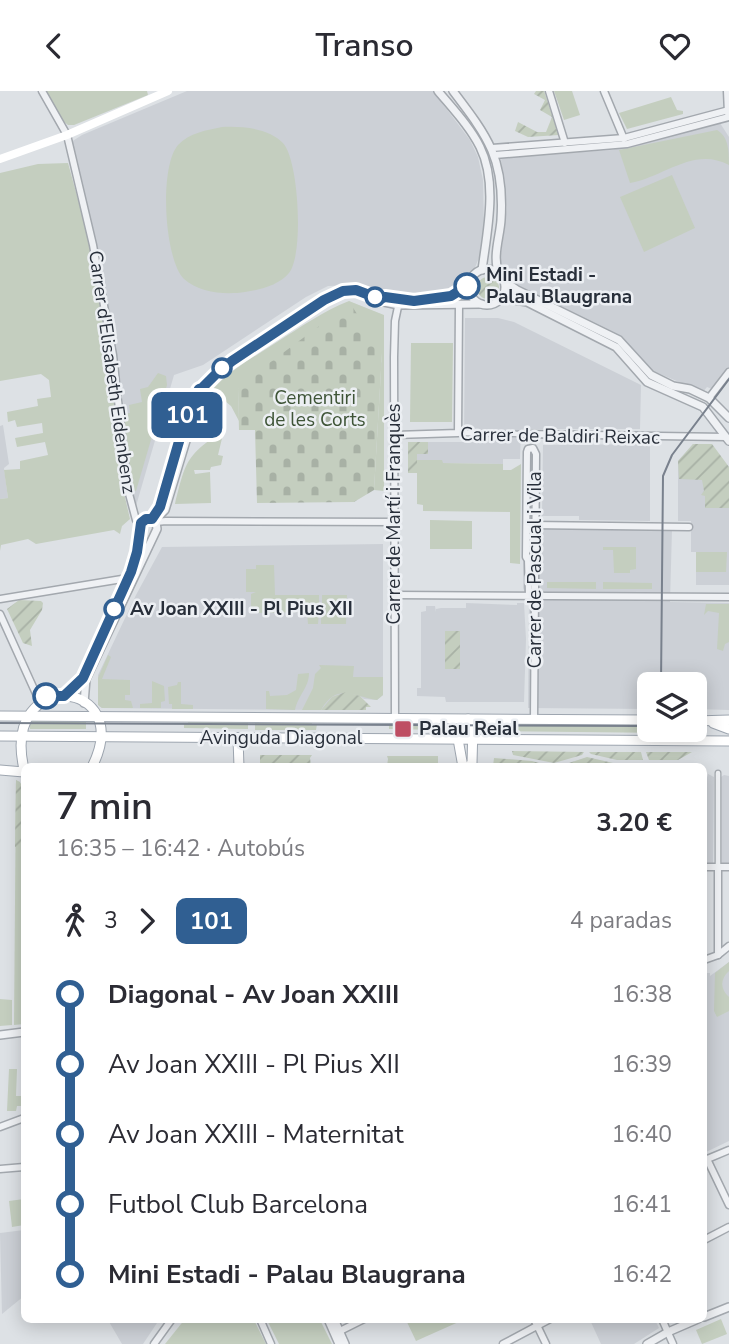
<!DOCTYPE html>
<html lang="es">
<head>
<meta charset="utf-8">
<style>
  body { margin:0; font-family:"Nunito Sans",sans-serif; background:#f2f2f3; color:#2b2b33; height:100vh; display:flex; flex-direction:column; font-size:26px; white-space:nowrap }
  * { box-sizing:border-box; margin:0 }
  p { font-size:23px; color:#7c7c81 }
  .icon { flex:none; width:38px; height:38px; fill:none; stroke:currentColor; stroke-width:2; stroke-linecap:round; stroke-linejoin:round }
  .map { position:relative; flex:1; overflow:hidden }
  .sheet { position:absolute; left:21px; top:672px; width:686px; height:560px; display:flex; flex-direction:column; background:#fff; border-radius:10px; box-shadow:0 4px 18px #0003 }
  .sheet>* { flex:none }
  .badge { padding:0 14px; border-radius:10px; font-size:24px; line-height:46px }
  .fabs { position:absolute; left:637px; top:581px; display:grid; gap:14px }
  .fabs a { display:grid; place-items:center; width:70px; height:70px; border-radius:10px; background:#fff; box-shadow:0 4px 18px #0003; font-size:35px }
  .map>.badge { position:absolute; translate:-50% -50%; box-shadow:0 0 0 4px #fff }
  .legs { display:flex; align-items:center; gap:10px; height:77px; padding:0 35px; font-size:23px }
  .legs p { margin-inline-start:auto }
  .headline { display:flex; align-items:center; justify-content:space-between; height:119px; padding:0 35px }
  h1 { font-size:38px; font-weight:600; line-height:52px }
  ul { padding:0 35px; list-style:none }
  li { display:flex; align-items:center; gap:24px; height:70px; font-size:26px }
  li i { display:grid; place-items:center; width:10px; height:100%; margin:0 9px; background:currentColor }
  li i::after { content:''; width:18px; height:18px; margin:-9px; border:5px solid; border-radius:50%; background:#fff }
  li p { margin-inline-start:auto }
  li:first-child i { background:linear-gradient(#0000 50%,currentColor 0) }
  li:last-child i { background:linear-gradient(currentColor 50%,#0000 0) }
  header { display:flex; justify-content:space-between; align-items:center; height:91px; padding:0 35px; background:#fff; font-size:32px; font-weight:600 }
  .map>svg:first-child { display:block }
  .built { fill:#ccd0d6 }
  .green { fill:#c4cebf }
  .cemetery { fill:url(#cemetery-stones) }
  .garden { fill:url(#garden-furrows) }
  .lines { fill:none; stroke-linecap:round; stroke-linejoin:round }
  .pedestrian-casing { stroke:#a3a8ae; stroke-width:7 }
  .minor-casing { stroke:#a3a8ae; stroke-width:9 }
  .tertiary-casing { stroke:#a3a8ae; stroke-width:10 }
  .primary-casing { stroke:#9ea6b0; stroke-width:11 }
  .pedestrian { stroke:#eff1f4; stroke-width:4.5 }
  .minor { stroke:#eff1f4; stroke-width:6 }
  .tertiary { stroke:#eff1f4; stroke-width:7 }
  .secondary { stroke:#fff; stroke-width:8 }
  .primary { stroke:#fff; stroke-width:9 }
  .tram { stroke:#79818d; stroke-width:2 }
  .line-1-casing { stroke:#fff; stroke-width:16 }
  .line-1 { stroke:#305f92; stroke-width:10 }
  .stop-1-dot { fill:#fff; stroke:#305f92; stroke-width:3.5 }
  .poi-dot { fill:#be4e63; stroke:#eceff3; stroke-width:2.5 }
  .labels { text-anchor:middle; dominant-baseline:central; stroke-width:5; stroke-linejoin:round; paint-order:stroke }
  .stop-label { font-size:19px; font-weight:bold; fill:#282f3a; stroke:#eceff3; text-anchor:start }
  .street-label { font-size:19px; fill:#282f3a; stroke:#eceff3 }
  .park-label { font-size:19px; fill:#3e5437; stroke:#eceff3 }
  .poi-label { font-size:19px; font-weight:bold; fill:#282f3a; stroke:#eceff3; text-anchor:start }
</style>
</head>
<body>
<header><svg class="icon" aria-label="back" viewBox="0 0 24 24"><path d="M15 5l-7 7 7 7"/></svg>Transo<svg class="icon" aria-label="heart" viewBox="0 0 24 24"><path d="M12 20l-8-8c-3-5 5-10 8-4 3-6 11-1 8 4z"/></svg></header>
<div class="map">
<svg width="729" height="1253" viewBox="0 0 729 1253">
  <defs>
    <pattern id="cemetery-stones" width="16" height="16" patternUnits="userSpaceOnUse" patternTransform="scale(1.75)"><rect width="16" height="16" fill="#c4cebf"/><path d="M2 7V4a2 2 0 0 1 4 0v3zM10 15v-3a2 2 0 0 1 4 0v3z" fill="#a8b1a5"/></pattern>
    <pattern id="garden-furrows" width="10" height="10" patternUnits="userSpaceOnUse" patternTransform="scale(1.75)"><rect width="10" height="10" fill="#c4cebf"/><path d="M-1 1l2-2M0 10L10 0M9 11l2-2" fill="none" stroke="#a8b1a5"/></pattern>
  </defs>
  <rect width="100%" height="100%" fill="#dde1e5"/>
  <!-- built -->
  <g class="built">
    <path d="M187,0H433L470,49L478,66L483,89L484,134L480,164L474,179L462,193L448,202L410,208L389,204L358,194L328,195L306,206L203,274L174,284L136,415L131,400L122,298L104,194L68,53L82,44Z"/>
    <path d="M720,32L729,46V278L712,298L707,296L703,301L653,280L621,247L511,191L503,181L500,171L507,116L501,69L503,66L612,59Z"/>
    <path d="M465,227H498L514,231L641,294L640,338H521L520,368H503V373L442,372V369H417V351H464Z"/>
    <path d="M3,334L9,373L4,377L8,407L0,408V335Z"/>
    <path d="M650,353V430L579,429V425H542L543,354Z"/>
    <path d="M693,353L729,376V494H696V461H691V430H678V370Z"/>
    <path d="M523,436L672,438L670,511L729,512V619L695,618V593H649V618L528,617L529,510L523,497Z"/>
    <path d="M383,453V604L377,609L364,608L357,603L321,619L102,617L99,615L98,584L136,504L162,456Z"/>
    <path d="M466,512L517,514V512H524L526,548L524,611H446L445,606L417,605V597H421V521L426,520V515H435L436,521V518L441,517H466Z"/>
    <path d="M708,683L714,686L713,772L704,774V687H707Z"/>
    <path d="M724,684L729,685V773L721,772V686Z"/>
    <path d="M729,871V1050L704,1062V882H710V885Z"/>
    <path d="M24,1139V1205L2,1223L0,1142Z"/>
    <path d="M108,1229H159L143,1253H122Z"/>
    <path d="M590,1229H655L659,1237L634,1253H601Z"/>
  </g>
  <!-- green -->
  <g class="green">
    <path d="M44,0H147L148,4L74,34H68L63,30Z"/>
    <path d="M554,0H572L580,24L564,29Z"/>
    <path d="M671,6L677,19L683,20V23L627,38L619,22Z"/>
    <path d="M222,36C241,35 269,37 283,52C299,69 304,164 289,182C279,194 260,199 245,201C226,204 199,202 184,188C164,168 159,76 178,54C189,42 207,39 222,36Z"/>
    <path d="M717,39C729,46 729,61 729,74C694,55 664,86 630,92L619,59Z"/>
    <path d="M68,72L92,160L103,222L124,383L120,385L130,428L122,435L120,443L114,439L36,453L28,448L1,454L0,460V408L8,407L4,379L20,378V370L48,364L45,351L17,356L15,347L43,342L42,332L17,336L15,329L8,331L7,321L38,315L37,308L51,306L49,289L41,283L0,290V82L38,73Z"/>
    <path d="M672,84L695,137L644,161L620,106Z"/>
    <path d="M349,210L384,224V400L374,399L382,262L238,298L239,330L231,315L215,302L214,297C231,278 256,265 277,251C301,236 323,220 349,210Z"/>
    <path d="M411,252H453L452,331H410Z"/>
    <path d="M158,282L166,285L167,294L136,400H132L124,322H130L129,314L142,311L140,298L148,296Z"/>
    <path d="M209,307L223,323L221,328L200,342L192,350L206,309Z"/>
    <path d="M224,339L218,364L223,365L221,374L211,376L210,379H194L195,383L210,381L211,412L175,413C186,369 186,365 224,339Z"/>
    <path d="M417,369H442L443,372L503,373V379H511L521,373L520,473L510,472V421L423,420V414L417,413Z"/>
    <path d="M430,429L472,430V458H430Z"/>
    <path d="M603,456H636V478L630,479V482H614L613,459H603Z"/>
    <path d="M696,461H727L726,481H696Z"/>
    <path d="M256,474H274L275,504H319V520L314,522H319L318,533H308L307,521L251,522V503L256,501H246V478H256Z"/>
    <path d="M547,491H596V498L547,497Z"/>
    <path d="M603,491L652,492V498H603Z"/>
    <path d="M322,504H347L346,533H321V521L326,518L322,519Z"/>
    <path d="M706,513H729V551L725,553L723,560L717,558L719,522L708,520L704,524Z"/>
    <path d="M108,564L111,566L102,588L130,589V604H125V609L131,610L133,617H102L98,614V587Z"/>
    <path d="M319,574L354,575L353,586H383V604L377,609C354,606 337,591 321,619H302L313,597L315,583L321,577Z"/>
    <path d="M309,582C309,597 298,604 295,619L266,618V600H269L270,605L287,604L296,599L298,583Z"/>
    <path d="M152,590L164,595L165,610L161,611V617H140V613L152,612Z"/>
    <path d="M178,591H181V613L193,614V618H172V613H169L168,596L177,594Z"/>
    <rect x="30" y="629" width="56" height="9"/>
    <path d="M188,629L248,630V638L184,637V632H188Z"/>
    <path d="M255,630H312V633H317L316,639H255Z"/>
    <path d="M389,631H440V639L389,638Z"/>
    <path d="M489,632L649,633V639L675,640L670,642L489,640Z"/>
    <path d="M387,665H438V675H387L388,668Z"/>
    <path d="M16,689L24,695V933L14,934Z"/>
    <path d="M729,871V880C720,888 720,898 729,906V920L717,926L714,920L715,882Z"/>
    <path d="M0,908L12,909V934L0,935Z"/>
    <path d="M9,978H17L16,1005H24V1015H17L16,1020H7Z"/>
    <path d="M24,1108V1134L12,1136L9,1110Z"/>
    <path d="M185,1228L254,1229L266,1253H165Z"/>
    <path d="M721,1228L727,1243L702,1253L696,1239Z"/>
    <path d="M267,1229H320L332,1253H279Z"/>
    <path d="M406,1229H463L416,1250Z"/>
  </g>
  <!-- cemetery -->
  <path class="cemetery" d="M350,212L382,262L374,399L354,411L257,412L255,339H239L238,298L244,291Z"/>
  <!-- garden -->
  <g class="garden">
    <path d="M536,0H544L559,44L528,46L515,40L518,31L537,41H546L552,26L540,19L545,9L534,3Z"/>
    <circle cx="488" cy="197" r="11"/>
    <path d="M408,351H428V363H417V382H408Z"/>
    <path d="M693,353H712L729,376V417H705V405L701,404L704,400L702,389L679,388L678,370Z"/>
    <path d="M19,509L41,510L43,512L42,519L30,539L32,555L23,552L7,518Z"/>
    <rect x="445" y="540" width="15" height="38"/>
    <path d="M346,601L360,605L371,616H366V619H321L332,606Z"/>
    <path d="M512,660L584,661L582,664L554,672L513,664Z"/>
    <path d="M589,661H641L643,669H617L591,663Z"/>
    <path d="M646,661H692L678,669H649Z"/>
    <path d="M260,664H312L310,667L311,675H260Z"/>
    <path d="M587,666L613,672L617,675H560Z"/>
    <path d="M494,667L532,670L550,675H493Z"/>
    <path d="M16,689L20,691C26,712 25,734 23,755L15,756Z"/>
  </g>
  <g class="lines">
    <defs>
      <g id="pedestrian">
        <path d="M458,342L523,343"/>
        <path d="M718,776V682"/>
      </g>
      <g id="minor">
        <path d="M42,0L67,44L93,154L113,264L128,399L136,429L140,434"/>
        <path d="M549,0L565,52"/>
        <path d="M604,0L624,48"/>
        <path d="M727,0L728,22"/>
        <path d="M492,57L624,47L729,19"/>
        <path d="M495,64L627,53L729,26"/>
        <path d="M709,307L729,281"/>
        <path d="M523,343L726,346"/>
        <path d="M395,344L458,342L459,214"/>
        <path d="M156,431L166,430L396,431"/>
        <path d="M532,434L689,436"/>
        <path d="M394,504L729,506"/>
        <path d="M529,504L528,469L526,466L527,361L528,358L533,357L536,363L534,628"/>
        <path d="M0,508L128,487"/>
        <path d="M0,523L38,607"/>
        <path d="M395,628L394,266L395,230L399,211"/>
        <path d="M704,776H729"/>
        <path d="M718,776V864"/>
        <path d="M704,869L718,864L729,855"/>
        <path d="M0,1036L24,1027"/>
        <path d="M707,1068L729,1114"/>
        <path d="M705,1069L729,1059"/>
        <path d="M0,1078L24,1076"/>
        <path d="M704,1149L729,1136"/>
        <path d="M260,1228L271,1253"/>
        <path d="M534,1228L546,1253"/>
        <path d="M662,1228L673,1253"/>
        <path d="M338,1241L364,1228"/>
        <path d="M154,1253L172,1228"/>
        <path d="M503,1253L550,1228"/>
      </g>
      <g id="tertiary">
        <path d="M438,0C453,18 470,36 480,56C498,92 487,141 482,179"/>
        <path d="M453,0C488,46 505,68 501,129C500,146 492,166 499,183"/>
        <circle cx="487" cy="196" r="18"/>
        <path d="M504,190L517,199L619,249L651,284L673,295L690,298L709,307L729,327"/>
        <path d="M503,207L527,211L616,256L647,291L703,316L729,350"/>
        <path d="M380,208C388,206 395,209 403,210C427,211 450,208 470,193"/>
        <path d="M152,428L160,416L189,316L199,298L202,297L223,277L324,209L343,200L366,202L384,211L399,214L481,213"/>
        <path d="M155,429L165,419L202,297"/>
        <path d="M64,605L83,587L131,481L137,461L141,432L146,428H152L156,431L157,438L86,588L84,612"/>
        <path d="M0,944L24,941"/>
        <path d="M704,1226L729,1216"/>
        <path d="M328,1228L339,1253"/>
        <path d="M334,1228L345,1253"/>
        <path d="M647,1253L668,1241L698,1228"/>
      </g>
      <g id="primary">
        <path d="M0,625L649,629"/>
        <path d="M695,630L729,629"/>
        <path d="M713,632L729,638"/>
        <path d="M0,645L729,650"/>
        <path d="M238,647L239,676"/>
        <path d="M458,648L463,676"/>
        <path d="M468,676L472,672L473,635L468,628"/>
        <path d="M24,678C0,575 137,587 92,676"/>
        <path d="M0,679L24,681"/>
      </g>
    </defs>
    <!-- pedestrian casing -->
    <use href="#pedestrian" class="pedestrian-casing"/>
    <!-- minor casing -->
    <use href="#minor" class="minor-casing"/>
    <!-- tertiary casing -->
    <use href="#tertiary" class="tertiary-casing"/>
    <!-- primary casing -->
    <use href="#primary" class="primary-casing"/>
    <!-- pedestrian -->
    <use href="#pedestrian" class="pedestrian"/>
    <!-- minor -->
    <use href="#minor" class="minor"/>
    <!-- tertiary -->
    <use href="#tertiary" class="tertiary"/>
    <!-- secondary -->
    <path class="secondary" d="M0,68L67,44L168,0"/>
    <!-- primary -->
    <use href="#primary" class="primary"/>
    <!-- tram -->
    <g class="tram">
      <path d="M661,593L663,385L672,364L729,288"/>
      <path d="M0,632L637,635L649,632"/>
    </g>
  </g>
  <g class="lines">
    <defs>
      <path id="line-1" d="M46,605H64L83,587L131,481L137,461L141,432L146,428H152L160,416L189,316L199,298L202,297L217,282L232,270L324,209L343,200L356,199L380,208L385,206L414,210L451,205L467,195"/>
    </defs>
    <!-- line-1 casing -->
    <use href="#line-1" class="line-1-casing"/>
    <!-- line-1 -->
    <use href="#line-1" class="line-1"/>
  </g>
  <!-- markers -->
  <g class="stop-1-dot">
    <circle cx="467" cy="195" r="12"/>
    <circle cx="375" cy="206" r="9"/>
    <circle cx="222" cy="277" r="9"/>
    <circle cx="114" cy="518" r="9"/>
    <circle cx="46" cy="605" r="12"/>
  </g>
  <rect class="poi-dot" x="394" y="629" width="18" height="18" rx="3.5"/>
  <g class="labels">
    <!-- stop labels -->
    <g class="stop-label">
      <text x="486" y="184">Mini Estadi -<tspan x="486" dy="22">Palau Blaugrana</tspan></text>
      <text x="130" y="518">Av Joan XXIII - Pl Pius XII</text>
    </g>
    <!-- street labels -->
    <g class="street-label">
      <text transform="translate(112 281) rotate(82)">Carrer d'Elisabeth Eidenbenz</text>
      <text transform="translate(560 345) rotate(1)">Carrer de Baldiri Reixac</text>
      <text transform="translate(394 423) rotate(-90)">Carrer de Martí i Franquès</text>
      <text transform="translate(535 479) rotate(-90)">Carrer de Pascual i Vila</text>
      <text x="281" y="647">Avinguda Diagonal</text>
    </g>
    <!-- park labels -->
    <g class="park-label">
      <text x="315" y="307">Cementiri<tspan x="315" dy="22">de les Corts</tspan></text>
    </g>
    <!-- poi labels -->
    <g class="poi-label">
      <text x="419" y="638">Palau Reial</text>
    </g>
  </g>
</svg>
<div class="fabs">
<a><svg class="icon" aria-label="layers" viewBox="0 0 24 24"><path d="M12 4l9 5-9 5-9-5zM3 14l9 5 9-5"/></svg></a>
</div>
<b class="badge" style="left:187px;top:324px;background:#305f92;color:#fff">101</b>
<section class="sheet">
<div class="headline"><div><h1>7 min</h1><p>16:35 – 16:42 · Autobús</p></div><b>3.20 €</b></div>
<div class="legs"><svg class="icon" aria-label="walk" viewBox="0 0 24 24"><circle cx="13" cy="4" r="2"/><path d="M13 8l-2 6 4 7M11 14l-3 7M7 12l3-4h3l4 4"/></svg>3<svg class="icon" aria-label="forward" viewBox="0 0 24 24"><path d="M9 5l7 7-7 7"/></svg><b class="badge" style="background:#305f92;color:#fff">101</b><p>4 paradas</p></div>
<ul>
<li><i style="color:#305f92"></i><b>Diagonal - Av Joan XXIII</b><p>16:38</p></li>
<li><i style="color:#305f92"></i><span>Av Joan XXIII - Pl Pius XII</span><p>16:39</p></li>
<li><i style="color:#305f92"></i><span>Av Joan XXIII - Maternitat</span><p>16:40</p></li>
<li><i style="color:#305f92"></i><span>Futbol Club Barcelona</span><p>16:41</p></li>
<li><i style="color:#305f92"></i><b>Mini Estadi - Palau Blaugrana</b><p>16:42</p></li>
</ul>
</section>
</div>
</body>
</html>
